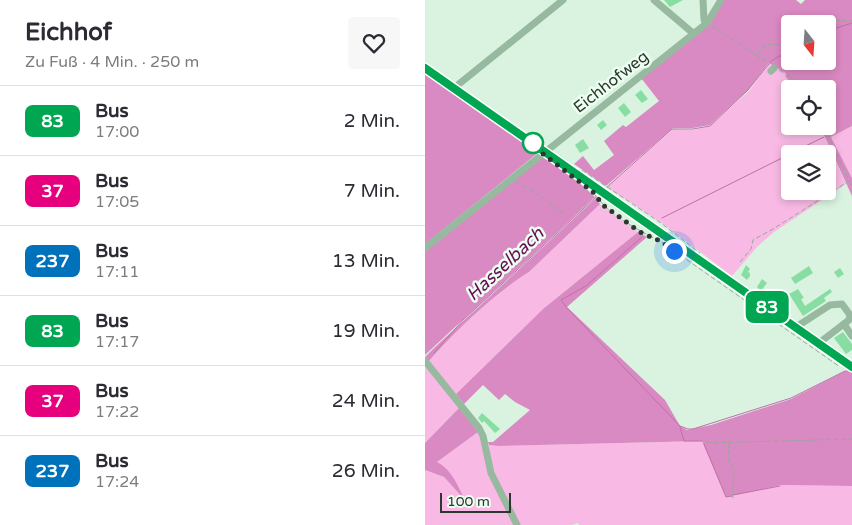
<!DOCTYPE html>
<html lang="de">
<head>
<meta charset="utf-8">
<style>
  body { margin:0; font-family:"Varela Round",sans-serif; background:#f7f7f7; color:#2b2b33; height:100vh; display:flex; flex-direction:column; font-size:19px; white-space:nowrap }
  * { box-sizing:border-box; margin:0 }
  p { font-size:16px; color:#7c7c81 }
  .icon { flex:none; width:28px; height:28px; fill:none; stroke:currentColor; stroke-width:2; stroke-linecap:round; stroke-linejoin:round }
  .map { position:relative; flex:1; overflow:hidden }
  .panel { display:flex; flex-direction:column; background:#fff; width:425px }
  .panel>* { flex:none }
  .badge { padding:0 10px; border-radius:8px; font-size:18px; line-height:32px }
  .needle { width:32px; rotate:163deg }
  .tools { position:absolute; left:356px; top:15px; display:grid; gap:10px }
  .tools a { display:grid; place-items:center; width:55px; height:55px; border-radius:5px; background:#fff; box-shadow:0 2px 8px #0003; font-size:25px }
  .scale { position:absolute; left:15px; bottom:12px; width:71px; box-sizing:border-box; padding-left:5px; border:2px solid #2d362f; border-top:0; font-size:14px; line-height:18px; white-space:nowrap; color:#2d362f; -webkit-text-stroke:4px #ebfef0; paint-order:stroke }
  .you { position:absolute; width:25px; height:25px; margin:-12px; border:4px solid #fff; border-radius:50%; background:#1a73e8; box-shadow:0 0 0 8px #1a73e833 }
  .map>.badge { position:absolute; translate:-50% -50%; box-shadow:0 0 0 2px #fff }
  .round { display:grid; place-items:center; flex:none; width:52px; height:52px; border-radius:5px; background:#f7f7f7 }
  .summary { display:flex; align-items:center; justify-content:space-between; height:85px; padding:0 25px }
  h1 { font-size:24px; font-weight:700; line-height:38px }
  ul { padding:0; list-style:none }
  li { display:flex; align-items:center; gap:15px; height:70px; padding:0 25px; border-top:1px solid #e1e1e2 }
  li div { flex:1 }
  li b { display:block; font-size:19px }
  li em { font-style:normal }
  li .badge { min-width:55px; font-weight:700; text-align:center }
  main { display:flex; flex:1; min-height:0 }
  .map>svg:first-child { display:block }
  .green { fill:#f8bae4; fill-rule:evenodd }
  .forest { fill:#da8ac2; fill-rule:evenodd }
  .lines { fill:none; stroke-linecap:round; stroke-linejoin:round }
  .stream { stroke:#be71a8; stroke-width:1 }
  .building { fill:#88dea2 }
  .path { stroke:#96a89a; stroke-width:1; stroke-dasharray:5 2.5; stroke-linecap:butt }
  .minor { stroke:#96b99f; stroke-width:7 }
  .line-casing { stroke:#fff; stroke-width:11 }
  .line { stroke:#00a651; stroke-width:8 }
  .walk { stroke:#2d362f; stroke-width:5; stroke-dasharray:0 9 }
  .stop-dot { fill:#fff; stroke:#00a651; stroke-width:2.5 }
  .labels { text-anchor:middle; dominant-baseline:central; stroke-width:5; stroke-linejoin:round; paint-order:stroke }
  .street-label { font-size:16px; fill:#2d362f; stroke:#ebfef0 }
  .water-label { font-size:18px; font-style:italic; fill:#6c0b58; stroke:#ebfef0 }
</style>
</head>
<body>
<main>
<section class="panel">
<div class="summary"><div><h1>Eichhof</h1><p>Zu Fuß · 4 Min. · 250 m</p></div><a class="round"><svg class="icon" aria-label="heart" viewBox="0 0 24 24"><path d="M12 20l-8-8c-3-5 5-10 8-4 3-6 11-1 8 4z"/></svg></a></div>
<ul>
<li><span class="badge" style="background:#00a651;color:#fff">83</span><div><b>Bus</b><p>17:00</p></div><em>2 Min.</em></li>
<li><span class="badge" style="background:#e6007e;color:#fff">37</span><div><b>Bus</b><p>17:05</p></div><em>7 Min.</em></li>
<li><span class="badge" style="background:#0072bc;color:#fff">237</span><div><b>Bus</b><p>17:11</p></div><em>13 Min.</em></li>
<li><span class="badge" style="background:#00a651;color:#fff">83</span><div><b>Bus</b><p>17:17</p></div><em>19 Min.</em></li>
<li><span class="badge" style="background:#e6007e;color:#fff">37</span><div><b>Bus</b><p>17:22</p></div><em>24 Min.</em></li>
<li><span class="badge" style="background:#0072bc;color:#fff">237</span><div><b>Bus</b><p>17:24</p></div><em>26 Min.</em></li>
</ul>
</section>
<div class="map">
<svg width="427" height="525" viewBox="0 0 427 525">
  <rect width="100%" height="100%" fill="#daf3e0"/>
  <!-- green -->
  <g class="green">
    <path d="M345,63L362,74L360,76L371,89H365V126H393L400,137L421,184L349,232L332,247L307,276L237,223L182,187L248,129L269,130L285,126L324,91ZM365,154H402V191H365Z"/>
    <path d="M427,126V178L406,137Z"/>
    <path d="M175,204L213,232L118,309L31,394L3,362C30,331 70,293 104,272Z"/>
    <path d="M0,364L34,408L0,443Z"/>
    <path d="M53,432L89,525H0V470L19,477L39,498L33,486L12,462Z"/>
    <path d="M278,441L301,497L356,485L427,486V525H154L153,523L147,525H94L67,468L64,445L73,446Z"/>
  </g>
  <!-- forest -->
  <g class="forest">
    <path d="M298,0H371L376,4L380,0H427V126L406,137L427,178V196L400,137L393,126H402V89H371L360,76L362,74L344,63L323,90L285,125L268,128H248L181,186L149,164L158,156L169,170L189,155L179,141L198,125L201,127L234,101L216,78L285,24ZM365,24H402V61H365Z"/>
    <path d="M0,74L114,152L0,244Z"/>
    <path d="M119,156L148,177L170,197L0,355V252Z"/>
    <path d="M171,198L175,204L104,272C70,293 30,331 3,362L0,357L9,348Z"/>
    <path d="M213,232L222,237L142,307L240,400L255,426L262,430L286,425L366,399L422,370L427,373V486L356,485L301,497L277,441L73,446L64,445L63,442H68L105,410L90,402L80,394L74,400L58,385L39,404L31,394L118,309Z"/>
    <path d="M34,408L53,432L12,462C27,470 33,486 40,500L19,477L0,470V443Z"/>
  </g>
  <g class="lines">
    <!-- stream -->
    <g class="stream">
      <path d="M402,31L427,23"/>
      <path d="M345,62L354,56H365"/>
      <path d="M366,153L399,137"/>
      <path d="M182,187L247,129H268L285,126L323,90L344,64"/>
      <path d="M237,218L365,154"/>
      <path d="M217,237L161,286L136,300L142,308L255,426L263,429H268L366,398L420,371"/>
      <path d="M9,353L38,320L171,197"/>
      <path d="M255,427L259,441H277"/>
      <path d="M279,444L301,497L307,496"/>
      <path d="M308,495L355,486"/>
    </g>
  </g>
  <!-- building -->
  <g class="building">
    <path d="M239,0H258L245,7Z"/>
    <path d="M216,90L223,99L217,103L210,95Z"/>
    <path d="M199,103L206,112L200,117L193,108Z"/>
    <path d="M178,120L182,125L176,130L172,125Z"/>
    <path d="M158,139L164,148L155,153L150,145Z"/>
    <path d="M321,265L325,269L323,272L325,273V276L322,280L316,275Z"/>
    <path d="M384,266L388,273L370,284L366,278Z"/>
    <path d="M415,268L419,274L413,278L409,272Z"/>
    <path d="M337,279L342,283L336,291L332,287Z"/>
    <path d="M373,289L379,298L376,299L380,306L405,289L407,292L399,298L401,301L378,316L364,294Z"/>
    <path d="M418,332L427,344V350L421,354L409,338Z"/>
    <path d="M57,413L75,429L70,433L59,421L57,423L53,418Z"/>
  </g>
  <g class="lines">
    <!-- path -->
    <g class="path">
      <path d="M389,24L392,20L427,21"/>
      <path d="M287,26L345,64"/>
      <path d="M332,54L342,44L365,46"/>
      <path d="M354,70L365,76L375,89"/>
      <path d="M398,126L427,186"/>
      <path d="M157,170L236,223L275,253"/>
      <path d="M91,182L112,194L138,213"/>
      <path d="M170,195C186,216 211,229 235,241L415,367"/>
      <path d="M315,262L326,249L328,240L348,229L424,181"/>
      <path d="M281,443L427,439"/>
      <path d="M304,443L303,460C316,474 304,484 308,498"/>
    </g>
    <!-- minor -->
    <g class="minor">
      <path d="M229,0L269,34"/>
      <path d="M278,0L279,20L282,23"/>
      <path d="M0,68L427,367"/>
      <path d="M346,71L349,68"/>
      <path d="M29,88L138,0"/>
      <path d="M0,248L282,23L296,0"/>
      <path d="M419,324L427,336"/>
      <path d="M371,327L405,305L417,304L425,315L424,320L394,343"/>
      <path d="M0,361L54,428L58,436L66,473L92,525"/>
    </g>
  </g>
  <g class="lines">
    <defs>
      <path id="line" d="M0,68L427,367"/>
    </defs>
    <!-- line casing -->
    <use href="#line" class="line-casing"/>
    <!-- line -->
    <use href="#line" class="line"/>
    <!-- walk -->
    <path class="walk" d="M108,143L120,152L118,154L168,192L178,205L215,232L235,241L249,251"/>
  </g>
  <!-- markers -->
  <circle class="stop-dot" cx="108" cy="143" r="10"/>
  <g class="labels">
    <!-- street labels -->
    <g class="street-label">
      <text transform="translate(186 82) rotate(-38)">Eichhofweg</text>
    </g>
    <!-- water labels -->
    <g class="water-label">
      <text transform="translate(80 264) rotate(-43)">Hasselbach</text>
    </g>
  </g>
</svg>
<div class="tools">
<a><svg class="needle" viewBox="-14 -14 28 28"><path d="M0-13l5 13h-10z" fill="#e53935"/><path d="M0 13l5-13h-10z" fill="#7c7c81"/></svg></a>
<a><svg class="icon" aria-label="locate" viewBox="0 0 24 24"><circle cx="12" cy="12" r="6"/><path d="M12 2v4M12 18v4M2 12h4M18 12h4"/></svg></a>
<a><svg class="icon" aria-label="layers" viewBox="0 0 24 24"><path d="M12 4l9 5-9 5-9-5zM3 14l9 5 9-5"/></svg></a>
</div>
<div class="scale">100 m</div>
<div class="you" style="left:249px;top:251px"></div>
<b class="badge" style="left:342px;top:307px;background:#00a651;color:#fff">83</b>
</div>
</main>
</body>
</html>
